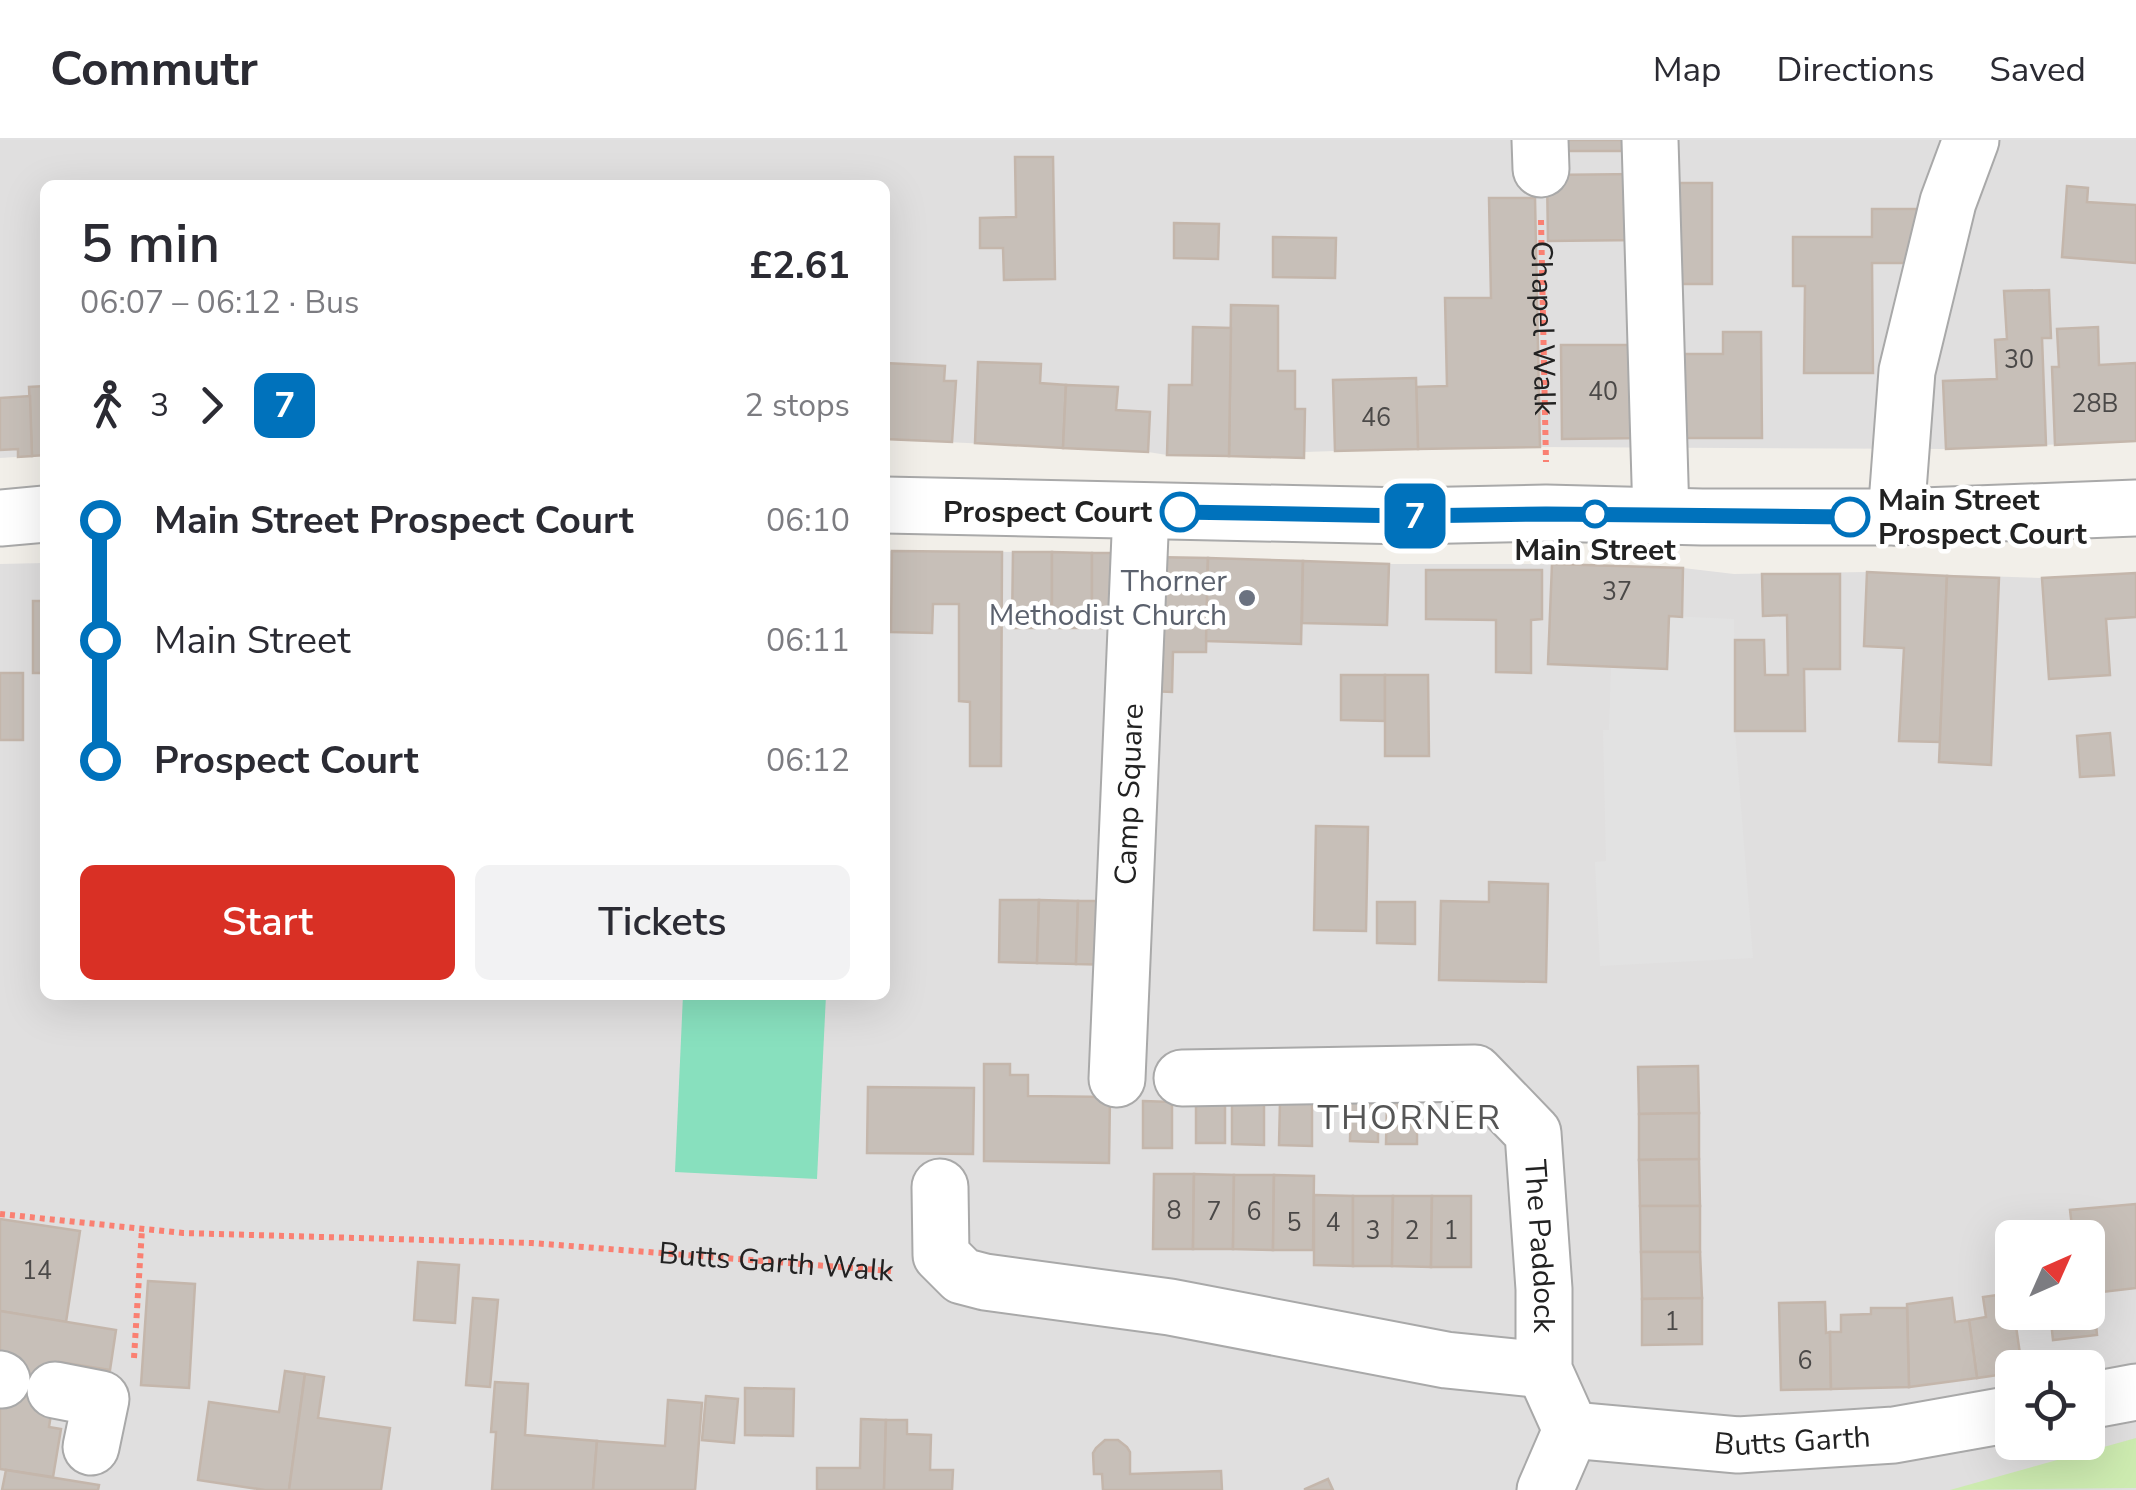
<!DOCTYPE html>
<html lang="en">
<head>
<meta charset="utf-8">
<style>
  body { margin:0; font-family:"Nunito Sans",sans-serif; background:#f2f2f3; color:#2b2b33; height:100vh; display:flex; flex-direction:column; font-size:38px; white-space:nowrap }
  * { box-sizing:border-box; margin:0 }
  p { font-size:32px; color:#7c7c81 }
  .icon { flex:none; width:55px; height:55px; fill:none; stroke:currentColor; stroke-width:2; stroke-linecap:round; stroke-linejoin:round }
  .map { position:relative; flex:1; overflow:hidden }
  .details { position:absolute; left:40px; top:40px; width:850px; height:820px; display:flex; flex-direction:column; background:#fff; border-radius:15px; box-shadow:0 10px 40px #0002 }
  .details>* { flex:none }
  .badge { padding:0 20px; border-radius:15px; font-size:35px; line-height:65px }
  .needle { width:65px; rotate:45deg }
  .controls { position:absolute; left:1995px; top:1080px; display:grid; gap:20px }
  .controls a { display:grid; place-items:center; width:110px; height:110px; border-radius:15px; background:#fff; box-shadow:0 10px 40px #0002; font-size:50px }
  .map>.badge { position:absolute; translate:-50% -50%; box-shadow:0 0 0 5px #fff }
  .legs { display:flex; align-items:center; gap:15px; height:110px; padding:0 40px; font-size:32px }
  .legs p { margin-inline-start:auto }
  .overview { display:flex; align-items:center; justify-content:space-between; height:170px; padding:0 40px }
  h1 { font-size:55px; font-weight:600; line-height:75px }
  .action { display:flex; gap:20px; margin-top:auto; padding:20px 40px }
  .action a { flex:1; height:115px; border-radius:15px; background:#d93025; color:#fff; font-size:40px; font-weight:600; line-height:115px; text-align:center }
  .action a+a { background:#f2f2f3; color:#2b2b33 }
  ul { padding:0 40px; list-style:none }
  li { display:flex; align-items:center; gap:35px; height:120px; font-size:38px }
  li i { display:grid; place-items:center; width:15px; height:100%; margin:0 12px; background:currentColor }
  li i::after { content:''; width:25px; height:25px; margin:-12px; border:8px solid; border-radius:50%; background:#fff }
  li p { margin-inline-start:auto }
  li:first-child i { background:linear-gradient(#0000 50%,currentColor 0) }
  li:last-child i { background:linear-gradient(currentColor 50%,#0000 0) }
  header { display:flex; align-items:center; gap:60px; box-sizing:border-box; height:140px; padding:0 50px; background:#fff; border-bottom:2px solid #e1e1e2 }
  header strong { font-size:48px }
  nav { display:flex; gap:55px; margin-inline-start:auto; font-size:35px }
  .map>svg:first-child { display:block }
  .residential { fill:#e0dfdf; fill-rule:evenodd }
  .grass { fill:#cdebb0 }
  .pitch { fill:#88e0be }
  .parking { fill:#e2e2e2 }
  .building { fill:#c7bfb8; stroke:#c4b6ab; stroke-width:2.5 }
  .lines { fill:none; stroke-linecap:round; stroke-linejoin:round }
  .minor-casing { stroke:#a9a9a9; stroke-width:59 }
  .path { stroke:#fa8072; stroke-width:6; stroke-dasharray:5 5; stroke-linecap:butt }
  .minor { stroke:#fff; stroke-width:55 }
  .line-1-casing { stroke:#fff; stroke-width:22 }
  .line-1 { stroke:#0072bc; stroke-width:15 }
  .stop-1-dot { fill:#fff; stroke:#0072bc; stroke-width:5 }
  .worship-dot { fill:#6b7280; stroke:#fff; stroke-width:4 }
  .labels { text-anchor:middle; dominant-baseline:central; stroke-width:9; stroke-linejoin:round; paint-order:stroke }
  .number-label { font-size:25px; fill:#4b4948 }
  .street-label { font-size:30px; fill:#222; stroke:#fff }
  .stop-label { font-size:30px; font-weight:bold; fill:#222; stroke:#fff; text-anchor:start }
  .worship-label { font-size:30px; fill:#5b616d; stroke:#fff; text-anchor:end }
  .quarter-label { font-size:35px; letter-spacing:2.5px; fill:#555; stroke:#fff }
</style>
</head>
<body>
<header>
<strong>Commutr</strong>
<nav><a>Map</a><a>Directions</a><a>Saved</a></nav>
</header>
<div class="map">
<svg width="2136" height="1350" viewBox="0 0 2136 1350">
  <rect width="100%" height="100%" fill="#f2efe9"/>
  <!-- residential -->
  <g class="residential">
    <path d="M0,0H2136V301L1946,309L1540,307L1335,311L1305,312L1304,318L1167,315L1148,312L885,299V45H45V315L0,318Z"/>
    <path d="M885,411L1132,413L1152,417L1389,424H1552L1683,428L1734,434L1867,432L2042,438L2136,433V1350H0V424L45,423V855H885ZM2012,1098H2088V1172H2012ZM2012,1228H2088V1302H2012Z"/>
  </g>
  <!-- grass -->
  <path class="grass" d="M2136,1298V1348L1950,1350Z"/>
  <!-- pitch -->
  <path class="pitch" d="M683,855H826L817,1039L675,1032Z"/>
  <!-- parking -->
  <path class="parking" d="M1669,476L1734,479L1735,591L1753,818L1600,826L1595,722L1606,721L1603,590H1609L1611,526L1667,529Z"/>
  <!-- building -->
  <g class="building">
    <rect x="1545" y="0" width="93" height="11"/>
    <path d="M1015,17H1053L1055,139L1004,140L1003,108H980V78L1016,77Z"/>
    <path d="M1638,34L1640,100L1548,101L1547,35Z"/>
    <rect x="1677" y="43" width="35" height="101"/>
    <path d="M2067,46L2088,48L2087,62L2136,65V123L2062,117Z"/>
    <path d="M1489,58H1535L1540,307L1418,309L1416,247L1447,246L1445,158H1491Z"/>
    <path d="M1872,69H1920V123H1872L1873,233H1804L1805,146H1793V97H1872Z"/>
    <path d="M1174,83L1219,84L1218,119L1174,118Z"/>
    <path d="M1273,97L1336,98L1335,138L1273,137Z"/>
    <path d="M2049,150L2051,198H2042L2046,305L1946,309L1943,241L1997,239L1995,200L2007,199L2004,151Z"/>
    <path d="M1231,165L1278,166V231H1295V269H1305L1304,318L1229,316Z"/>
    <path d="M1193,187L1231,188L1229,316L1167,315L1169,245H1192Z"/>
    <path d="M2098,187L2099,225L2136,223V301L2055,305L2052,227H2059L2057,189Z"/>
    <path d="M1723,192H1761L1762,298H1679L1678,214H1723Z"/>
    <path d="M1561,205H1644L1645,298L1562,299Z"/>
    <path d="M978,222L1041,224L1040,243L1066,245L1063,308L975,303Z"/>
    <path d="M885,223L945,226L944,241H956L952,302L885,299Z"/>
    <path d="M1416,238L1418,309L1335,311L1333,240Z"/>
    <path d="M1066,245L1118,247L1116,270L1150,272L1148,312L1063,308Z"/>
    <path d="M45,246V315L32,316L29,247Z"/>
    <path d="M30,256L32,316L18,317V309L0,310V258Z"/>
    <path d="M892,411L1002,412L1001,626H970V562L959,561V464H933L932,493L891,492Z"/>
    <path d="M1013,412H1052V488H1012Z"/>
    <path d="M1052,412L1092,413V488H1052Z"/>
    <path d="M1092,413H1132L1131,488H1092Z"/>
    <path d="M1152,417L1208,418L1206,512H1173L1172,552L1149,551Z"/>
    <path d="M1208,418L1303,421L1301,504L1206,501Z"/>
    <path d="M1303,421L1389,424L1387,485L1302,483Z"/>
    <path d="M1552,424L1683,428L1682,477L1669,476L1667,529L1548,524Z"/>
    <path d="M1426,430H1542V479L1531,480V533L1496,532V480L1426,479Z"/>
    <path d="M1867,432L1947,436L1940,602L1899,601L1904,508L1864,506Z"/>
    <path d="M2136,433V477L2106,479L2110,535L2049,539L2042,438Z"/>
    <path d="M1762,434H1840V529H1804L1805,591H1735V500H1764L1765,535H1788L1787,475L1763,476Z"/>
    <path d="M1947,436L1999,438L1991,625L1939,622Z"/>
    <rect x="33" y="461" width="12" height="72"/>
    <rect x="0" y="533" width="23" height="67"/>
    <path d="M1341,535H1385V581L1341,580Z"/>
    <path d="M1385,535H1428L1429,616H1385Z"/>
    <path d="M2110,593L2114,635L2080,637L2077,596Z"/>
    <path d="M1316,686L1368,687L1366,791L1314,790Z"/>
    <path d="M1489,742L1548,744L1546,842L1439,840L1441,761L1489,762Z"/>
    <path d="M1000,760H1039L1037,823L999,822Z"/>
    <path d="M1039,760L1078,761L1076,824L1037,823Z"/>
    <path d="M1078,761H1117L1116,825L1076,824Z"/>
    <path d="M1377,762H1415V804L1377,803Z"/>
    <path d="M984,924H1010V935H1028V956L1110,957L1109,1023L984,1021Z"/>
    <path d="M1698,926L1699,973L1639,974L1638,927Z"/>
    <path d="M868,947L974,948L973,1014L867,1013Z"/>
    <path d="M1351,960L1378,961V1002L1350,1001Z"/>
    <path d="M1143,961L1172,962V1008H1143Z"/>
    <rect x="1196" y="962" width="29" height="41"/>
    <path d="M1280,962H1312V1006L1279,1005Z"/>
    <path d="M1232,963L1264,964V1005L1232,1004Z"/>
    <path d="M1387,963H1417V1004H1386Z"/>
    <path d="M1699,973V1019L1639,1020V974Z"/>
    <path d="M1699,1019L1700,1066H1640L1639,1020Z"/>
    <path d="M1154,1034H1194L1193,1109H1153Z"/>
    <path d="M1194,1034L1234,1035L1233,1109H1193Z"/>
    <path d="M1234,1035H1274L1273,1110L1233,1109Z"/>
    <path d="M1274,1035L1314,1036L1313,1110H1273Z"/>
    <path d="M1314,1055L1353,1056V1126L1314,1125Z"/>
    <path d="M1353,1056H1393L1392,1126H1353Z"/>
    <path d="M1393,1056H1432L1431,1127L1392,1126Z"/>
    <path d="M1432,1056H1471V1127H1431Z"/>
    <path d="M2136,1064V1148L2093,1153L2097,1195L2053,1200L2050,1172H2088V1098H2053L2073,1095L2070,1070Z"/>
    <path d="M1640,1066H1700V1112H1641Z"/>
    <path d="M0,1079L80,1091L66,1182L0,1171Z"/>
    <path d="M1641,1112H1700L1702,1158L1642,1159Z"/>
    <path d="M418,1122L459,1125L455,1183L414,1180Z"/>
    <path d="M148,1141L195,1144L189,1248L141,1245Z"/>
    <path d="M2012,1153V1172H2014L2022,1228H2012V1233L1977,1238L1969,1180L1986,1177L1983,1157Z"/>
    <path d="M473,1158L498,1160L490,1247L466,1245Z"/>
    <path d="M1702,1158V1204L1642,1205V1159Z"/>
    <path d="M1952,1158L1955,1182L1969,1180L1977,1238L1909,1247L1907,1164Z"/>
    <path d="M1825,1162L1826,1193L1830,1192L1831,1249L1781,1250L1779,1163Z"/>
    <path d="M1871,1168H1907L1909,1247L1831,1249L1830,1192H1841V1175L1871,1174Z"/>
    <path d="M0,1171L116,1190L110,1230L59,1222L49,1287L61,1289L53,1337L0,1329V1254L7,1213L0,1212Z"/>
    <path d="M285,1231L305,1234L289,1350H265L198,1340L209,1262L279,1272Z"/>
    <path d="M305,1234L324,1237L318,1278L390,1288L381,1350H289Z"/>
    <path d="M495,1242L528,1244L525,1295L597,1301L593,1350H492L496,1292H491Z"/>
    <path d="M745,1248L794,1249L793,1296L745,1295Z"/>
    <path d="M706,1256L738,1259L734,1303L702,1300Z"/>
    <path d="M668,1260L702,1263L695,1350H593L597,1301L665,1306Z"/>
    <path d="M861,1279L886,1280L884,1350H817V1328H860Z"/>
    <path d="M886,1280H907V1294L931,1295L930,1330H953L952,1350H884Z"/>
    <path d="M1105,1300H1118L1127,1307L1130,1312V1334L1221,1331L1222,1350H1103L1102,1334H1094L1093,1313L1096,1308Z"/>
    <path d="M6,1330L99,1345L98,1350H2Z"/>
    <path d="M1328,1339L1333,1350H1305V1349Z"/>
  </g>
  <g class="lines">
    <defs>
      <g id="minor">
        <path d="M1540,0L1541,29"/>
        <path d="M1650,0L1661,376"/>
        <path d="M885,365L1408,376L1546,373L1702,377H1896L2136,368"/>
        <path d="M1896,377L1907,231L1948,62L1971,0"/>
        <path d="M0,378L45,374"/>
        <path id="s3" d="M1182,938L1475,933L1533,993L1544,1149V1230L1571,1290"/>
        <path id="s4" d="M1117,939L1141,371"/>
        <path d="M940,1047L941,1115L962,1136L985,1142L1170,1167L1446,1220L1544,1230"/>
        <path d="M0,1239L2,1240"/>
        <path d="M55,1250L101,1259L91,1307"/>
        <path d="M2088,1261L2136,1252"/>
        <path id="s5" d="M1571,1290L1738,1305L1894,1295L2012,1274"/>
        <path d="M1545,1350L1571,1290"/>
      </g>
    </defs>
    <!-- minor casing -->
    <use href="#minor" class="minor-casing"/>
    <!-- path -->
    <g class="path">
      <path id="s1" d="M1541,80L1546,322"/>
      <path id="s2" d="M0,1074L183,1093L532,1103L891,1131"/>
      <path d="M134,1218L142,1089"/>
    </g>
    <!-- minor -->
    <use href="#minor" class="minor"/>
  </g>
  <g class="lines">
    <defs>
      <path id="line-1" d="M1180,372L1408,376L1546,374L1850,377"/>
    </defs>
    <!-- line-1 casing -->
    <use href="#line-1" class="line-1-casing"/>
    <!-- line-1 -->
    <use href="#line-1" class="line-1"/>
  </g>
  <!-- markers -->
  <g class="stop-1-dot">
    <circle cx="1180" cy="372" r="18"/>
    <circle cx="1595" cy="374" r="12"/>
    <circle cx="1850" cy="377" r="18"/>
  </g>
  <circle class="worship-dot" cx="1247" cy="458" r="10"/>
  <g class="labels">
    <!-- number labels -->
    <g class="number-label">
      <text x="2019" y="220">30</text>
      <text x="1603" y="252">40</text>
      <text x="2095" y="264">28B</text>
      <text x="1376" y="278">46</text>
      <text x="1617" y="452">37</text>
      <text x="1174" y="1071">8</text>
      <text x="1214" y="1072">7</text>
      <text x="1254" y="1072">6</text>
      <text x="1294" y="1083">5</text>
      <text x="1333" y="1083">4</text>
      <text x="1373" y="1091">3</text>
      <text x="1412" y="1091">2</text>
      <text x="1451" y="1091">1</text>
      <text x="37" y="1131">14</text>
      <text x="1672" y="1182">1</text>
      <text x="1805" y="1221">6</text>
    </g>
    <!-- street labels -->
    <g class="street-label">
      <text stroke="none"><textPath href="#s1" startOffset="108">Chapel Walk</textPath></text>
      <text stroke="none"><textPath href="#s4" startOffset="285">Camp Square</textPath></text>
      <text stroke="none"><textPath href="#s3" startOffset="490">The Paddock</textPath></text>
      <text stroke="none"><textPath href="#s2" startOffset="778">Butts Garth Walk</textPath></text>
      <text stroke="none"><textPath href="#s5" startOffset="222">Butts Garth</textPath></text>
    </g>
    <!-- stop labels -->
    <g class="stop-label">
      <text x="1878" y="360">Main Street<tspan x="1878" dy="34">Prospect Court</tspan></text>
      <text x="1152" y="372" text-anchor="end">Prospect Court</text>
      <text x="1595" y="410" text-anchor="middle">Main Street</text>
    </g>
    <!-- worship labels -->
    <g class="worship-label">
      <text x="1227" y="441">Thorner<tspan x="1227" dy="34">Methodist Church</tspan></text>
    </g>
    <!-- quarter labels -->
    <g class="quarter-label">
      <text x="1410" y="977">THORNER</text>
    </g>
  </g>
</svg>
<div class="controls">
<a><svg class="needle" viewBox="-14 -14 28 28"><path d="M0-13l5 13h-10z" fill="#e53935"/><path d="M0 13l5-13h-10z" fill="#7c7c81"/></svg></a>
<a><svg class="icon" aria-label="locate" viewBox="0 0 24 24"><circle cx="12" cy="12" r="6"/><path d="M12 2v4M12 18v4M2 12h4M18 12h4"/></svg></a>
</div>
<b class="badge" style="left:1415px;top:376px;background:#0072bc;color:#fff">7</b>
<section class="details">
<div class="overview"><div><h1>5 min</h1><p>06:07 – 06:12 · Bus</p></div><b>£2.61</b></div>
<div class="legs"><svg class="icon" aria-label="walk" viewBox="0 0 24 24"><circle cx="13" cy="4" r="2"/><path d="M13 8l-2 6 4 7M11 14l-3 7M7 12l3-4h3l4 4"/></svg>3<svg class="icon" aria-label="forward" viewBox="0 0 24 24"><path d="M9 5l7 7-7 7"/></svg><b class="badge" style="background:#0072bc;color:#fff">7</b><p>2 stops</p></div>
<ul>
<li><i style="color:#0072bc"></i><b>Main Street Prospect Court</b><p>06:10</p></li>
<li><i style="color:#0072bc"></i><span>Main Street</span><p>06:11</p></li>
<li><i style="color:#0072bc"></i><b>Prospect Court</b><p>06:12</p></li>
</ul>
<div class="action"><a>Start</a><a>Tickets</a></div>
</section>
</div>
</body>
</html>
